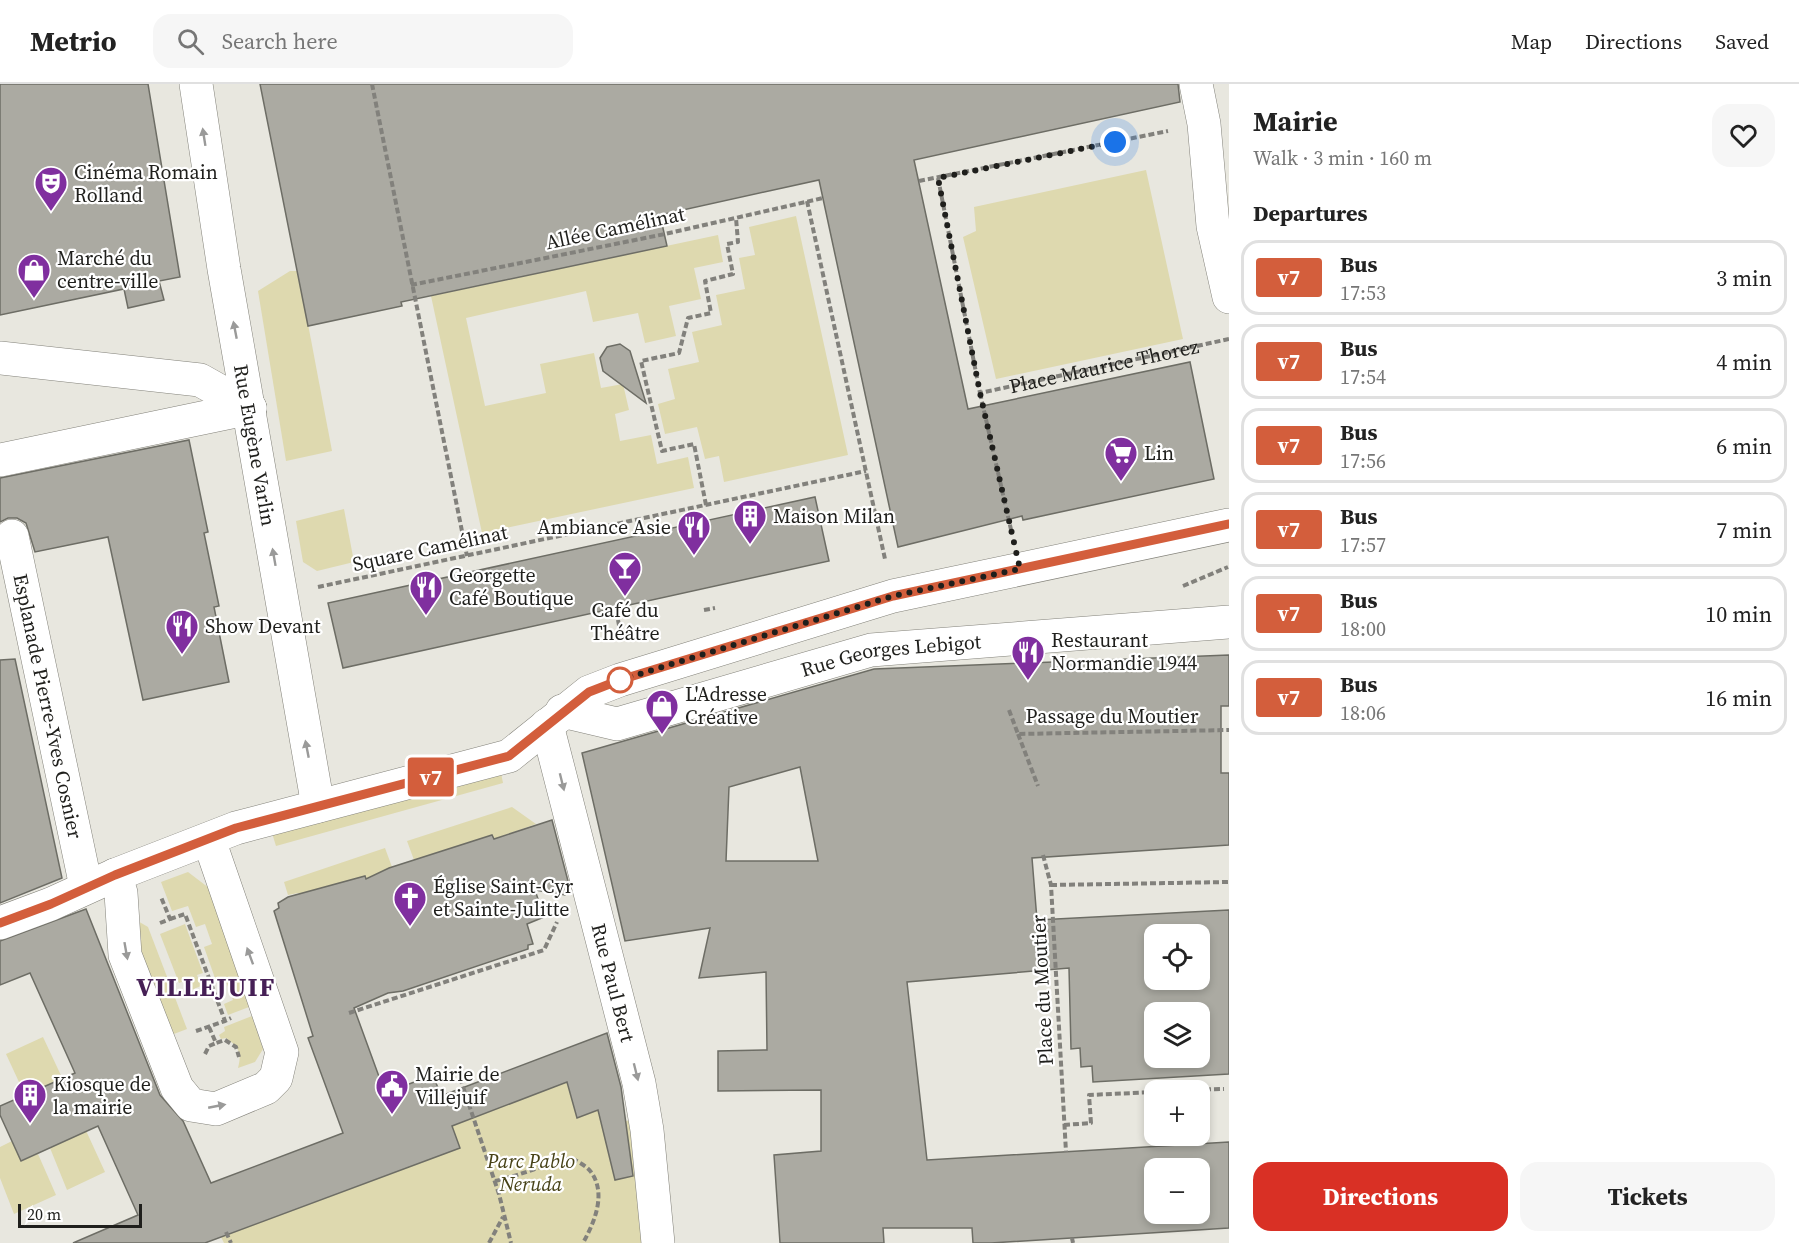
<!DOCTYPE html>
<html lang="en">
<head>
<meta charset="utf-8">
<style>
  body { margin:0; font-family:"Source Serif 4",serif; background:#f6f6f6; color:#222; height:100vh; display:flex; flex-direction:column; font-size:22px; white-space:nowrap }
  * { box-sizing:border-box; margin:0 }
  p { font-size:20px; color:#767676 }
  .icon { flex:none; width:33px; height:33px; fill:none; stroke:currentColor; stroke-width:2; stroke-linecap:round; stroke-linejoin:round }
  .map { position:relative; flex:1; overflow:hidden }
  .panel { display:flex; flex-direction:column; background:#fff; width:570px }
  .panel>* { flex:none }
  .badge { padding:0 12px; border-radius:4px; font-size:21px; line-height:39px }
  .buttons { position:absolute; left:1144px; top:840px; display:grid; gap:12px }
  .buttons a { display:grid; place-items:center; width:66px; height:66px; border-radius:12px; background:#fff; box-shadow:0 3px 9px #0003; font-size:30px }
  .scale { position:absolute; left:18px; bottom:15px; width:124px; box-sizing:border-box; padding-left:6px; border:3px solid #1f1f1c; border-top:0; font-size:16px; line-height:21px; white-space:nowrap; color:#1f1f1c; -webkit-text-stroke:4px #fff; paint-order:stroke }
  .you { position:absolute; width:30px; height:30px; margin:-15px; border:4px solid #fff; border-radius:50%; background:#1a73e8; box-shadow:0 0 0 9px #1a73e833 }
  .map>.badge { position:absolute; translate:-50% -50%; box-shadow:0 0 0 3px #fff }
  h2 { padding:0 24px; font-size:22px; line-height:54px }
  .round { display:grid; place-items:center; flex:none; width:63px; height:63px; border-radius:18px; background:#f6f6f6 }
  .summary { display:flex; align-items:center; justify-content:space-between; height:102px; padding:0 24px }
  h1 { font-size:28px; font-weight:700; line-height:45px }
  .action { display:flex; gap:12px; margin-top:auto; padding:12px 24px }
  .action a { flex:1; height:69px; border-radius:18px; background:#d93025; color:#fff; font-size:24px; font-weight:700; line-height:69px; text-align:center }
  .action a+a { background:#f6f6f6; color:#222 }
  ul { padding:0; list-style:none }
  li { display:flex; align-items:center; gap:18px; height:75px; margin:0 12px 9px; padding:0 12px; border:3px solid #e0e0e0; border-radius:18px }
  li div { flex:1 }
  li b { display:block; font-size:22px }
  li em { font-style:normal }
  li .badge { min-width:66px; font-weight:700; text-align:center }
  header { display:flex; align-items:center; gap:36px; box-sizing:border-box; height:84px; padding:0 30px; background:#fff; border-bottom:2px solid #e0e0e0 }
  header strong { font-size:28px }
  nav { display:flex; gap:33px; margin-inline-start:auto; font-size:21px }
  .search { width:420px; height:54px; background:#f6f6f6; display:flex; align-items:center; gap:15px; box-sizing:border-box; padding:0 21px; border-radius:18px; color:#767676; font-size:22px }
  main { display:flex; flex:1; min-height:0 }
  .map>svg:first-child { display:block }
  .green { fill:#ded9af }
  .building { fill:#abaaa2; stroke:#6d6d65; stroke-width:1.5; fill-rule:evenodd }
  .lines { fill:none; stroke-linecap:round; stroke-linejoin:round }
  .minor-casing { stroke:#83827a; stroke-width:34 }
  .path { stroke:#82817c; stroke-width:4; stroke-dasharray:6 3; stroke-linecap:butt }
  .minor { stroke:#fff; stroke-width:33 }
  .oneway { fill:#9a9a99 }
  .line-casing { stroke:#fff; stroke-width:14 }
  .line { stroke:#d35e3c; stroke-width:9 }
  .walk { stroke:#1f1f1c; stroke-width:6; stroke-dasharray:0 10.8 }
  .stop-dot { fill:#fff; stroke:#d35e3c; stroke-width:3 }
  .labels { text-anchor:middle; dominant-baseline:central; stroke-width:4.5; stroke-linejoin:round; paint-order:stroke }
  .poi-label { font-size:20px; fill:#1f1f1c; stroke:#fff; text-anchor:start }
  .street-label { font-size:20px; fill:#1f1f1c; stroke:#fff }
  .park-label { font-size:20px; font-style:italic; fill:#474217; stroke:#fff }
  .district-label { font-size:26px; font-weight:bold; letter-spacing:1.5px; fill:#451f55; stroke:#fff }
</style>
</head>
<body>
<header>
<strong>Metrio</strong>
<div class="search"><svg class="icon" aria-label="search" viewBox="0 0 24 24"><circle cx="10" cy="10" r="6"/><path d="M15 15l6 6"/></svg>Search here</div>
<nav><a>Map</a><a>Directions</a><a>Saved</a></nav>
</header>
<main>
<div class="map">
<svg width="1229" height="1159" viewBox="0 0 1229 1159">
  <rect width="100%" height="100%" fill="#e8e7df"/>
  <!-- green -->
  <g class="green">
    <path d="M1146,86L1183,255L996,295L963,153L976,147L974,123Z"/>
    <path d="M796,132L848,371L724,398L719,372L705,375L697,343L665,350L658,320L675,315L668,285L699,278L692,248L722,241L716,211L745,205L739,174L755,171L749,143Z"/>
    <path d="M718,151L723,178L694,184L701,215L669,222L676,252L645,259L638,229L593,238L586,207L466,234L485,322L546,309L540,280L594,269L601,304L623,300L629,326L615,330L620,357L651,351L657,380L688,373L694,404L482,449L431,212Z"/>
    <path d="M290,187H298L332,367L286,377L258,207Z"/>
    <path d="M344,425L354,478L317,487L303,478L296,437Z"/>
    <path d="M501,689L503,699L276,762L272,749Z"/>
    <path d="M512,723L536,740L494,755L492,751L488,752L489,757L470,763L468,758L464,760L466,764L446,766L414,776L407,757Z"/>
    <path d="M385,764L392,783L368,797L365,792L305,817L298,809L288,811L284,798Z"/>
    <path d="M188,788L209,804L249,923L228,931L224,920L233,916L225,895L216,897L204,863L212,860L205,840L196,843L188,822L172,827L161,798Z"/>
    <path d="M136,836L148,843L187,945L166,953L139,875Z"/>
    <path d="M185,840L203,889L197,891L201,902L191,906L187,896L179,899L160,850Z"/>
    <path d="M252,932L263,965L255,978L238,984C242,969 239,963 226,954L221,955L219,951L225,947L224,943Z"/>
    <path d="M43,953L72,1015L25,1011L6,970Z"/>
    <path d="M488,994L499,1023L567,998L577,1034L598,1026L603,1045L632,1035L646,1159H224L220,1151L460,1064L441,1012Z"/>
    <path d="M77,1027L105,1088L67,1106L50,1064L64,1057Z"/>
    <path d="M12,1057L21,1077L38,1070L56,1111L14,1130L0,1094V1063Z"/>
  </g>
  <!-- building -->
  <g class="building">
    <path d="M0,0H148L180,193L159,197L164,216L128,224L124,205L0,231Z"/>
    <path d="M260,0H1178L1180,18L914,76L968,325L1190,278L1214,395L1023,436L1022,432L898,463L819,96L660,131L667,162L401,218L402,222L308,242Z"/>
    <path d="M620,260L630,267L646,319L603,287L600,274L607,263Z"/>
    <path d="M189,356L208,448L204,449L219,522L214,523L229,598L143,616L108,453L35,468L26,439L17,434H8L0,438V394Z"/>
    <path d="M815,413L829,477L343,584L328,519Z"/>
    <path d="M1229,571V622H1221V689H1229V761L1032,774L1037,836L1229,826V990L1093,998L1092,982L1081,983L1080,964L1071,965L1069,884L907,898L927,1076L1229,1058V1144L991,1159H973L972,1144H883L884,1159H780L774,1071L821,1067V1006L718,1007V967L767,966L766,888L699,894L710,844L625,857L582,669L874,585ZM800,683L818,777H726L729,703ZM1155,850H1200V896H1155ZM1155,928H1200V974H1155ZM1155,1084H1200V1130H1155Z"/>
    <path d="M15,575L62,794L0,819V576Z"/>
    <path d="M552,736L568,797L565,811L535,806L544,833L527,840L533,860L528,861V865L403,907L388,909L354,924L385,1009L433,991L441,1012L607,949L621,1003L633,1092L615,1096L598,1026L577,1034L567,998L452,1042L460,1064L205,1159H73L138,1131L98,1042L21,1077L0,1031V1022L75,989L30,889L0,901V857L86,825L160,1011L183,1037L211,1099L343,1049L308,954L313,952L274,827L279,824L278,819L288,813L365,792L366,795L389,784L492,751L494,755Z"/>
  </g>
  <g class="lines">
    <defs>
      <g id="minor">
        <path id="s2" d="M196,0L224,185L318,722"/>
        <path d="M1196,0L1204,40L1213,142L1229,213"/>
        <path d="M0,274L200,296L250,324"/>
        <path d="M0,376L250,324"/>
        <path id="s3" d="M12,452L84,793"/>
        <path id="s4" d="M562,627L617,640L871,566L1229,538"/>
        <path id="s5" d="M547,641L639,999L647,1046L658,1159"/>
        <path d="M115,791L121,809L125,871L177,1004L191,1021L216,1025L266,1004L276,994L282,968L209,756"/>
        <path d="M0,839L51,820L115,791L236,744L509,672L589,608L620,596L893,512L1229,441"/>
      </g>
    </defs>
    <!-- minor casing -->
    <use href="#minor" class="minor-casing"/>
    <!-- path -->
    <g class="path">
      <path d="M372,0L467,472"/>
      <path id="s1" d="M938,94L980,309L1229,255"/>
      <path d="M919,97L1168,47"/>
      <path d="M807,117L885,475"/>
      <path d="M411,201L665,150L823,114"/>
      <path d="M980,309L1012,450"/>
      <path d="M706,421L694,360L662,367L641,277L679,269L688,234L711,229L705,197L733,190L727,160L738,158L736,134"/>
      <path d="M1183,502L1228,483"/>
      <path d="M318,503L866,387"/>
      <path d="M704,526L715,524"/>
      <path d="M618,536L622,557"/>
      <path d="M1009,626L1018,650L1229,646"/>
      <path d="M1018,650L1038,702"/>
      <path d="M1043,771L1051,801L1066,1068"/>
      <path d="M1051,801L1229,798"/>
      <path d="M170,835L185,830L225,937L231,934"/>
      <path d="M160,839L170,835L161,813"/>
      <path d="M349,929L544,866L557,838"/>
      <path d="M209,943L216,959L225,956L236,963L239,973"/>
      <path d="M196,947L225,937"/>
      <path d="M205,970L209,962L216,959"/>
      <path d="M460,994L499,1110L511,1159"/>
      <path d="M1187,1006L1224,1005"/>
      <path d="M1064,1041L1091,1039L1089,1011L1155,1008"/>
      <path d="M495,1097C522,1091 545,1080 572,1074C578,1078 587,1082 591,1088C607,1110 594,1139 583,1159"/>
      <path d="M226,1148L231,1159"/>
      <path d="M1072,1154L1073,1159"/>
      <path d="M489,1159L503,1133"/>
    </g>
    <!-- minor -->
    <use href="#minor" class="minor"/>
  </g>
  <!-- one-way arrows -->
  <defs><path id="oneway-solid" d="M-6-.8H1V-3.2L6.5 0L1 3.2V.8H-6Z" transform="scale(1.5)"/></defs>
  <g class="oneway">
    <use href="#oneway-solid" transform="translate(204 53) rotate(-99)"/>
    <use href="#oneway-solid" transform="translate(235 246) rotate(-101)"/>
    <use href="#oneway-solid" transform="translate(274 473) rotate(-100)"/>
    <use href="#oneway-solid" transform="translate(307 665) rotate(-101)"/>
    <use href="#oneway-solid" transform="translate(562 698) rotate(76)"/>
    <use href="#oneway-solid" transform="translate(126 867) rotate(80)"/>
    <use href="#oneway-solid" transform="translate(250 872) rotate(-110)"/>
    <use href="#oneway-solid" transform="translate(636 988) rotate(76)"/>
    <use href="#oneway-solid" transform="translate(217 1022) rotate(-11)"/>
  </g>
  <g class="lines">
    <defs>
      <path id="line" d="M0,839L51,820L115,791L236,744L509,672L589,608L620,596L893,512L1229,440"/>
    </defs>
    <!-- line casing -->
    <use href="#line" class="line-casing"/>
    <!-- line -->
    <use href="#line" class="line"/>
    <!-- walk -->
    <path class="walk" d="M620,596L893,512L1020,485L980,309L938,94L1115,58"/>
  </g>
  <!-- icons -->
  <defs>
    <symbol id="theatre-pin" viewBox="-11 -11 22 30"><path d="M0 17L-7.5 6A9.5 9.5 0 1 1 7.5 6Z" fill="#802f9f" stroke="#fff"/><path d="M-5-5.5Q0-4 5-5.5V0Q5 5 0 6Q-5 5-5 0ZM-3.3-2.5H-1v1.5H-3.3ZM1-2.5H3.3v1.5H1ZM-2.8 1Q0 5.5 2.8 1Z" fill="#fff"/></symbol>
    <symbol id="shop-pin" viewBox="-11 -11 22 30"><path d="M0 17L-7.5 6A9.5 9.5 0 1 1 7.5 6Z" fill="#802f9f" stroke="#fff"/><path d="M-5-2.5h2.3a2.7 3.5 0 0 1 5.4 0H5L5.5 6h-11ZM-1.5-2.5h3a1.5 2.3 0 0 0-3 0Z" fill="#fff"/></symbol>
    <symbol id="supermarket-pin" viewBox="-11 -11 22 30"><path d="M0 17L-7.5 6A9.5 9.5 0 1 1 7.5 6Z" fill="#802f9f" stroke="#fff"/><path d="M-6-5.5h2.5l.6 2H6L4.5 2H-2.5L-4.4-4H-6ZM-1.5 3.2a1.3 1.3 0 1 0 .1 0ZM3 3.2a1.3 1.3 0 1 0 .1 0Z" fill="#fff"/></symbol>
    <symbol id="building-pin" viewBox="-11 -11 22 30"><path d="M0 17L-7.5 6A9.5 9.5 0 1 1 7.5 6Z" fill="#802f9f" stroke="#fff"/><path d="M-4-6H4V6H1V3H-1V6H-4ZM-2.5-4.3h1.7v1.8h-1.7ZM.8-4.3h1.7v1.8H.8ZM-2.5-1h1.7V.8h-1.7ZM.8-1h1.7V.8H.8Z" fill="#fff"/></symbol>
    <symbol id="restaurant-pin" viewBox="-11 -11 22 30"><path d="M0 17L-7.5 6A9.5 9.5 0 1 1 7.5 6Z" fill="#802f9f" stroke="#fff"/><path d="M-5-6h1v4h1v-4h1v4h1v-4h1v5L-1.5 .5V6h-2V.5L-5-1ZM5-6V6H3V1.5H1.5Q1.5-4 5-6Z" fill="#fff"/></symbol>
    <symbol id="bar-pin" viewBox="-11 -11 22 30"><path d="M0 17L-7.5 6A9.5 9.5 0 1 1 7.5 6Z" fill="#802f9f" stroke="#fff"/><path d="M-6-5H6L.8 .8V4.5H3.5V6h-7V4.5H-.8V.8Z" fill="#fff"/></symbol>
    <symbol id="church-pin" viewBox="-11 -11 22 30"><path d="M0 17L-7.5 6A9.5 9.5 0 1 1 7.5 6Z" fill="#802f9f" stroke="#fff"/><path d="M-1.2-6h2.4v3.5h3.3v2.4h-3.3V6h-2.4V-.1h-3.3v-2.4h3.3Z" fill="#fff"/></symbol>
    <symbol id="civic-pin" viewBox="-11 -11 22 30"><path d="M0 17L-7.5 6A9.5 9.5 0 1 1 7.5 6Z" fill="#802f9f" stroke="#fff"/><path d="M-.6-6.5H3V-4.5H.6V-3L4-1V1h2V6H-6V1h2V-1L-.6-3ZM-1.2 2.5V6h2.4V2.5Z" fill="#fff"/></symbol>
  </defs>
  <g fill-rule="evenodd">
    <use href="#theatre-pin" x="32" y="80" width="38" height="52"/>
    <use href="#shop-pin" x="15" y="167" width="38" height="52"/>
    <use href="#supermarket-pin" x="1102" y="350" width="38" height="52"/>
    <use href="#building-pin" x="731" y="413" width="38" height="52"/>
    <use href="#restaurant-pin" x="675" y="424" width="38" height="52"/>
    <use href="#bar-pin" x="606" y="465" width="38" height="52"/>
    <use href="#restaurant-pin" x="407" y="484" width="38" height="52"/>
    <use href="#restaurant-pin" x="163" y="523" width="38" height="52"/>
    <use href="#restaurant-pin" x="1009" y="549" width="38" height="52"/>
    <use href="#shop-pin" x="643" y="603" width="38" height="52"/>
    <use href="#church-pin" x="391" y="795" width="38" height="52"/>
    <use href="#civic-pin" x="373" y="983" width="38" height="52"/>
    <use href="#building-pin" x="11" y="992" width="38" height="52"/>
  </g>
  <!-- markers -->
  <circle class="stop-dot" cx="620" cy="596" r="12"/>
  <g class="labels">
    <!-- poi labels -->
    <g class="poi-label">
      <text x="74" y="88">Cinéma Romain<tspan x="74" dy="23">Rolland</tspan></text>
      <text x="57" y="174">Marché du<tspan x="57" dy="23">centre-ville</tspan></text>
      <text x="1144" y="369">Lin</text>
      <text x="773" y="432">Maison Milan</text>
      <text x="671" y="443" text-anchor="end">Ambiance Asie</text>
      <text x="449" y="491">Georgette<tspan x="449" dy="23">Café Boutique</tspan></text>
      <text x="625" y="526" text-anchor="middle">Café du<tspan x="625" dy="23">Théâtre</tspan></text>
      <text x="205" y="542">Show Devant</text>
      <text x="1051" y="556">Restaurant<tspan x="1051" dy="23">Normandie 1944</tspan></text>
      <text x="685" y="610">L'Adresse<tspan x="685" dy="23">Créative</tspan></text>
      <text x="433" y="802">Église Saint-Cyr<tspan x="433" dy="23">et Sainte-Julitte</tspan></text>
      <text x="415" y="990">Mairie de<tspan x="415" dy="23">Villejuif</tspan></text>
      <text x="53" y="1000">Kiosque de<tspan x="53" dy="23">la mairie</tspan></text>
    </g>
    <!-- street labels -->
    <g class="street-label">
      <text transform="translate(615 144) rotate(-12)">Allée Camélinat</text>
      <text stroke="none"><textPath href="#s1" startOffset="346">Place Maurice Thorez</textPath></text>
      <text stroke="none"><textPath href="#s2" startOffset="366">Rue Eugène Varlin</textPath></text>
      <text transform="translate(430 464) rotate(-12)">Square Camélinat</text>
      <text stroke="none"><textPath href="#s4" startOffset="340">Rue Georges Lebigot</textPath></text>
      <text stroke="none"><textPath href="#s3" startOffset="174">Esplanade Pierre-Yves Cosnier</textPath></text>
      <text x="1112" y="632">Passage du Moutier</text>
      <text stroke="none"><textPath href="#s5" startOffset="266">Rue Paul Bert</textPath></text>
      <text transform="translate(1042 906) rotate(-93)">Place du Moutier</text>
    </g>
    <!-- park labels -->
    <g class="park-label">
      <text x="531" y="1077">Parc Pablo<tspan x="531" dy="23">Neruda</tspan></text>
    </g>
    <!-- district labels -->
    <g class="district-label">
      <text x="206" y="903">VILLEJUIF</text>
    </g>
  </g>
</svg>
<div class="buttons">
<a><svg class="icon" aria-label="locate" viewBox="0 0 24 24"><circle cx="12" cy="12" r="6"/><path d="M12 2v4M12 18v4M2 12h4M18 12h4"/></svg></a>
<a><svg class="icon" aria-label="layers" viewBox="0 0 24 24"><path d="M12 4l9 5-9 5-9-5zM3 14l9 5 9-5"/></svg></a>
<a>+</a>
<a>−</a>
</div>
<div class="scale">20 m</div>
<div class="you" style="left:1115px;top:58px"></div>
<b class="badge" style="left:431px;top:693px;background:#d35e3c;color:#fff">v7</b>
</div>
<section class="panel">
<div class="summary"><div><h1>Mairie</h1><p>Walk · 3 min · 160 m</p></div><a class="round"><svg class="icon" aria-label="heart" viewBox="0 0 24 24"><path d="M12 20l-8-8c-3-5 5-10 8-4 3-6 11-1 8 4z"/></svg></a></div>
<h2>Departures</h2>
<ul>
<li><span class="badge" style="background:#d35e3c;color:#fff">v7</span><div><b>Bus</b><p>17:53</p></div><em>3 min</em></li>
<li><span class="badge" style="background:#d35e3c;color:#fff">v7</span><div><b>Bus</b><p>17:54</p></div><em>4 min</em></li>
<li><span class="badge" style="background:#d35e3c;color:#fff">v7</span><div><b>Bus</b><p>17:56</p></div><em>6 min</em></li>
<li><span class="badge" style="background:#d35e3c;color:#fff">v7</span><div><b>Bus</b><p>17:57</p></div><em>7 min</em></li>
<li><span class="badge" style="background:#d35e3c;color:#fff">v7</span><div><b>Bus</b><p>18:00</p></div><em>10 min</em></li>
<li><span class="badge" style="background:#d35e3c;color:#fff">v7</span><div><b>Bus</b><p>18:06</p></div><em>16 min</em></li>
</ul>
<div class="action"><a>Directions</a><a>Tickets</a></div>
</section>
</main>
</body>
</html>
